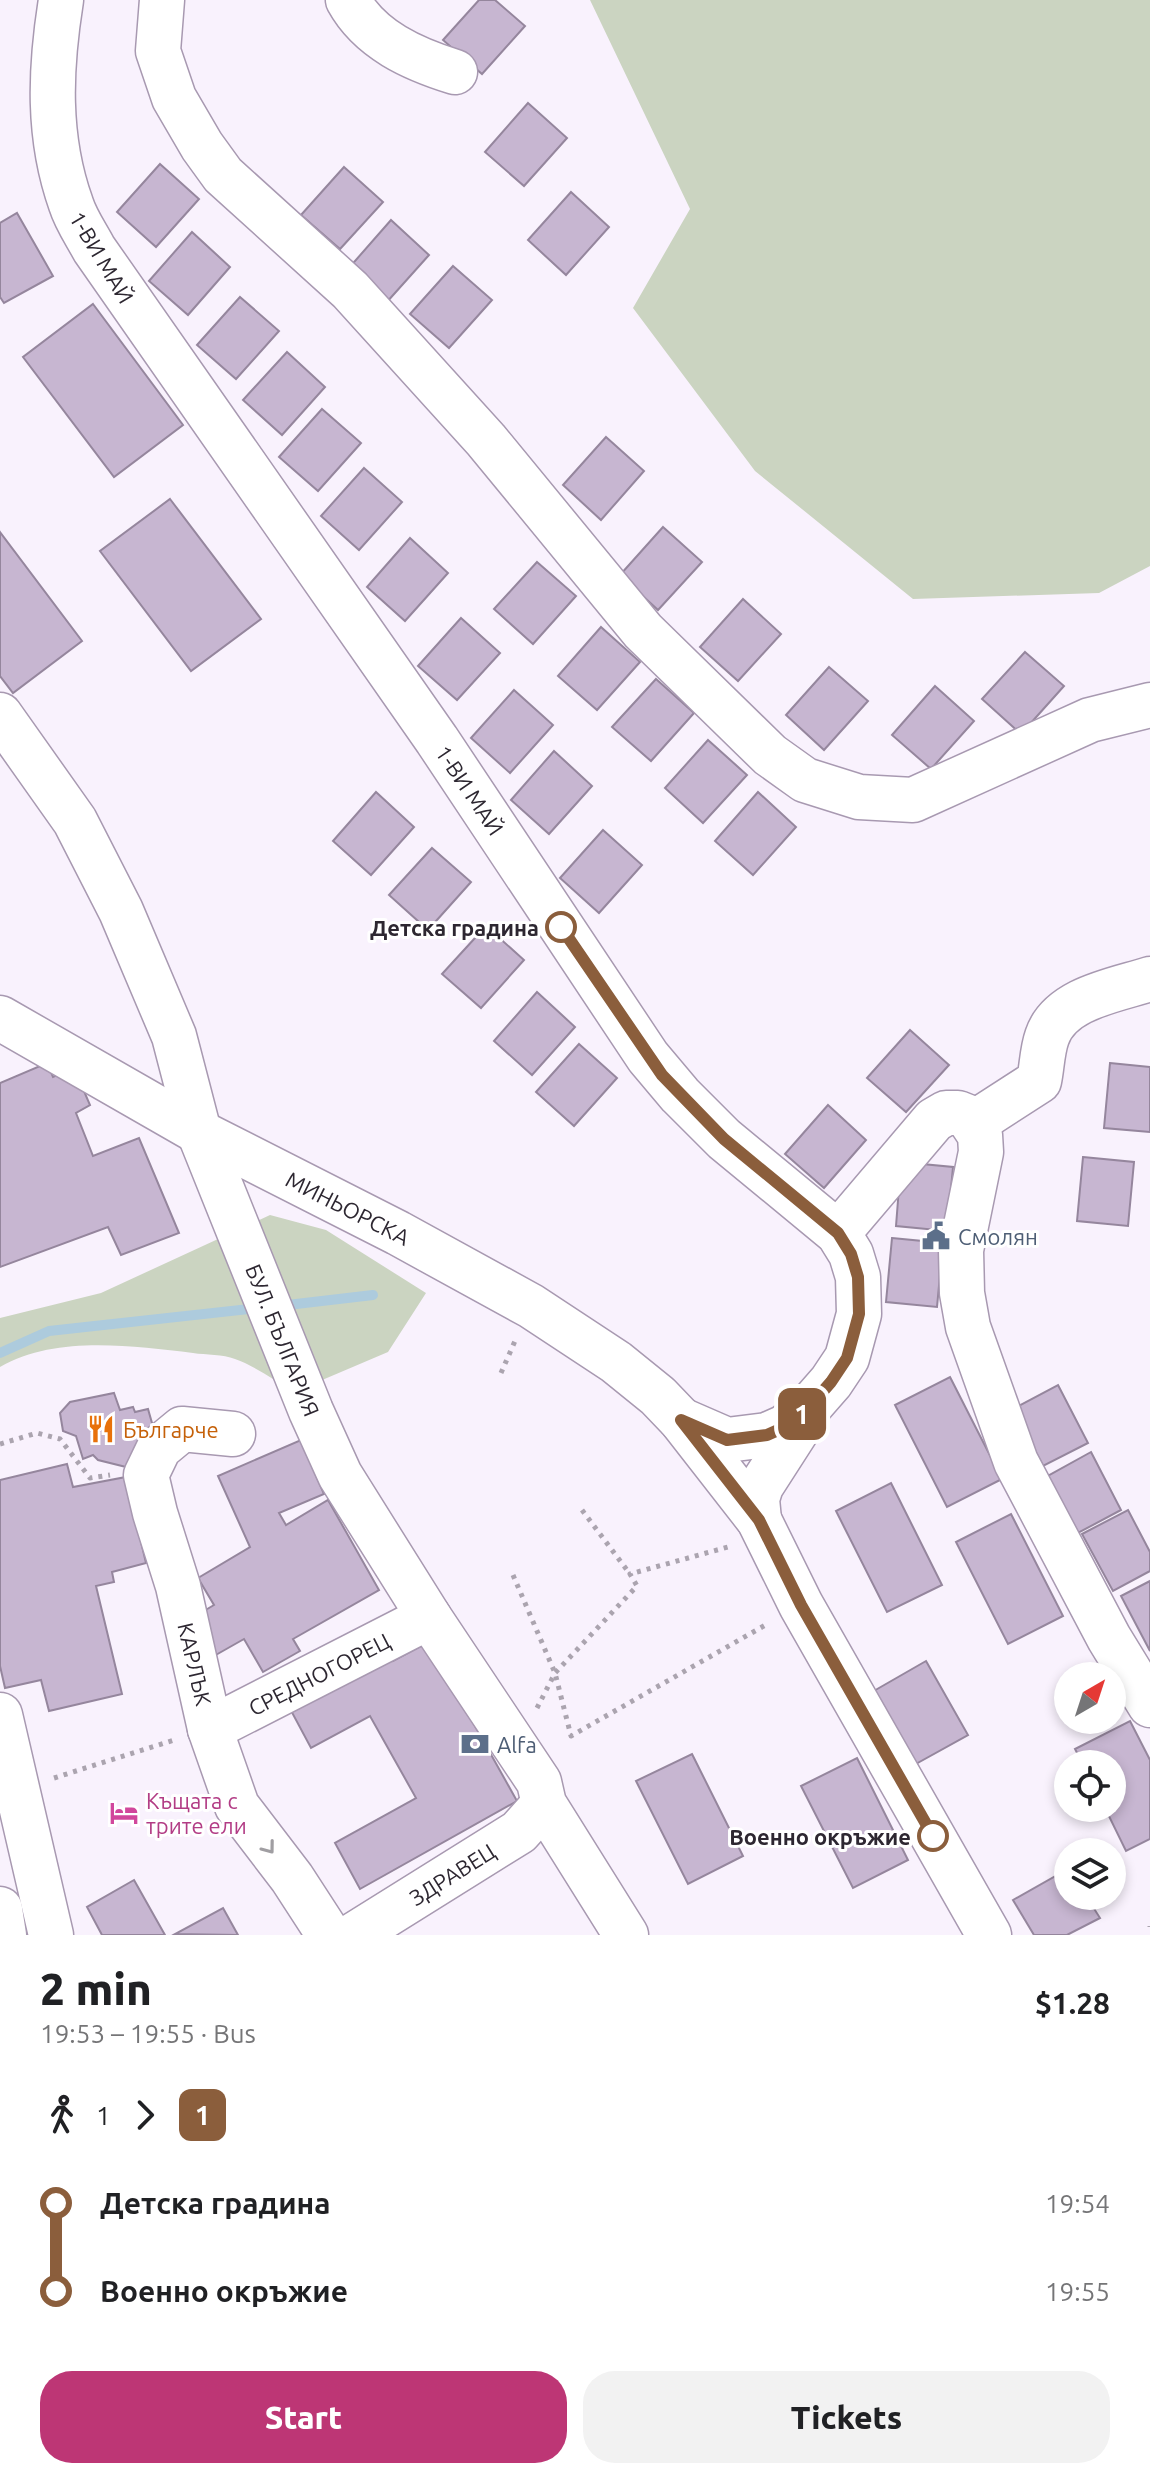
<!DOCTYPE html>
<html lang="en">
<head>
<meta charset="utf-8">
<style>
  body { margin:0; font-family:Ubuntu,sans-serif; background:#f2f2f2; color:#202124; height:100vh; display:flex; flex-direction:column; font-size:30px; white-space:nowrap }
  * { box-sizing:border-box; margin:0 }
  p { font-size:26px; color:#757577 }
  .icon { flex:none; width:44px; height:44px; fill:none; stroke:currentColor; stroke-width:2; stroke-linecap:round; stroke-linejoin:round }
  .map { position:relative; height:1935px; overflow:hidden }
  .sheet { display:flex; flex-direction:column; background:#fff; flex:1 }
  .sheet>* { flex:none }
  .badge { padding:0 16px; border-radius:12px; font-size:28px; line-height:52px }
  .needle { width:52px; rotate:39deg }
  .fabs { position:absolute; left:1054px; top:1662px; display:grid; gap:16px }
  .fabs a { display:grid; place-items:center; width:72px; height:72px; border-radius:50%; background:#fff; box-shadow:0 4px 12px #0003; font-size:40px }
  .map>.badge { position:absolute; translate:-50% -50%; box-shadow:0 0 0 4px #fff }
  .legs { display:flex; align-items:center; gap:12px; height:88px; padding:0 40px; font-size:26px }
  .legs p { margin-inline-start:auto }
  .overview { display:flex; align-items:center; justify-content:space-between; height:136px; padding:0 40px }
  h1 { font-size:44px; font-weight:800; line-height:60px }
  .action { display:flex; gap:16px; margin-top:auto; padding:16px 40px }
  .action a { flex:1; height:92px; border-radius:32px; background:#bd3675; color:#fff; font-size:32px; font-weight:800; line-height:92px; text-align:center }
  .action a+a { background:#f2f2f2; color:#202124 }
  ul { padding:0 40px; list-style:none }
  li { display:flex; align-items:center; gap:28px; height:88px; font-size:30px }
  li i { display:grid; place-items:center; width:12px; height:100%; margin:0 10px; background:currentColor }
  li i::after { content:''; width:20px; height:20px; margin:-10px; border:6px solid; border-radius:50%; background:#fff }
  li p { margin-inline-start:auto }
  li:first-child i { background:linear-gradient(#0000 50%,currentColor 0) }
  li:last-child i { background:linear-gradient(currentColor 50%,#0000 0) }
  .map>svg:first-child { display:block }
  .green { fill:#cbd4c1 }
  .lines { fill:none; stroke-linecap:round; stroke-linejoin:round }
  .stream { stroke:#adcbdd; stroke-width:10 }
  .building { fill:#c7b6d1; stroke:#95869d; stroke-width:2 }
  .minor-casing { stroke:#a899b1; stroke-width:47 }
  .path { stroke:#aba4af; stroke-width:5; stroke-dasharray:4 6; stroke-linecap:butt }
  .minor { stroke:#fff; stroke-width:44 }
  .oneway { stroke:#a09ea2 }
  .line-1-casing { stroke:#fff; stroke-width:18 }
  .line-1 { stroke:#8b5e3c; stroke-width:12 }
  .stop-1-dot { fill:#fff; stroke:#8b5e3c; stroke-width:4 }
  .labels { text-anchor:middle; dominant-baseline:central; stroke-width:6; stroke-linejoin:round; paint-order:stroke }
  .street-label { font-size:22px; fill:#2d2731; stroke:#fff }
  .stop-label { font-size:22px; font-weight:bold; fill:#2d2731; stroke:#fff; text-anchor:end }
  .service-label { font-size:22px; fill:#4e5e75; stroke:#fff; text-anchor:start }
  .food-label { font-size:22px; fill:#c56008; stroke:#fff; text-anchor:start }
  .hotel-label { font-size:22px; fill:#b23c85; stroke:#fff; text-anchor:start }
</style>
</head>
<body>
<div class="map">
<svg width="1150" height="1935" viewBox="0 0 1150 1935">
  <rect width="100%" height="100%" fill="#f9f2fd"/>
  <!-- green -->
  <g class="green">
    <path d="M590,0H1150V566L1099,593L913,599L755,471L633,308L690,209Z"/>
    <path d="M270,1215L326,1230L426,1293L388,1352L294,1392C275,1381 255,1366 235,1359C223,1354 206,1355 193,1353C131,1346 56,1335 0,1367V1318L101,1293Z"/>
  </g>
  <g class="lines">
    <!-- stream -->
    <g class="stream">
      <path d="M279,1306L373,1295"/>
      <path d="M0,1353L49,1331L259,1308"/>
    </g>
  </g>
  <!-- building -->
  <g class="building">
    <path d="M479,0H495L525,26L482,74L443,40Z"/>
    <path d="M528,103L567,138L524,186L485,152Z"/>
    <path d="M160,164L199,199L156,247L117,212Z"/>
    <path d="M344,167L383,202L340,249L301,215Z"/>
    <path d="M571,192L609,227L566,275L528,240Z"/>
    <path d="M17,213L53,276L4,303L0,297V223Z"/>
    <path d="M391,220L429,255L386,303L348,269Z"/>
    <path d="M192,232L230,267L188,315L149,281Z"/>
    <path d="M453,266L492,300L449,348L410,314Z"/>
    <path d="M240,297L279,331L236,379L197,345Z"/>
    <path d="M93,304L183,425L114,477L23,357Z"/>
    <path d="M287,352L325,387L282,435L243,400Z"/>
    <path d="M322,409L361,443L318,491L279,457Z"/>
    <path d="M606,437L644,471L601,520L563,485Z"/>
    <path d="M364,468L402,502L359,550L321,516Z"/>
    <path d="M170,499L261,619L191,671L100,551Z"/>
    <path d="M663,527L702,562L658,610L620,575Z"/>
    <path d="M0,532L82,641L13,693L0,676Z"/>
    <path d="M410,538L448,573L405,621L367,587Z"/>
    <path d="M537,562L576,596L533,644L494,609Z"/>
    <path d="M743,599L781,634L738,681L700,647Z"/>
    <path d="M461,618L500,653L457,700L418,666Z"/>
    <path d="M601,627L640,662L597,710L558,676Z"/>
    <path d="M1025,652L1064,686L1021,734L982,699Z"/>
    <path d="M829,667L868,701L824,750L786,715Z"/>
    <path d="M656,679L694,713L651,761L612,727Z"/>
    <path d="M935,686L974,721L931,769L892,735Z"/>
    <path d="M514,690L553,725L510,773L471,738Z"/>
    <path d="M708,740L747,775L703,823L665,788Z"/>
    <path d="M554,751L592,786L549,834L511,800Z"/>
    <path d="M376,792L414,827L371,875L333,841Z"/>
    <path d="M758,792L796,827L753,875L715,841Z"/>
    <path d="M603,830L642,865L599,913L560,878Z"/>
    <path d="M432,848L471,882L428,930L389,895Z"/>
    <path d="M486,926L524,960L481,1008L442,974Z"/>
    <path d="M537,992L575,1027L532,1075L494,1041Z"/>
    <path d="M910,1030L949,1065L906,1112L867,1078Z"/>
    <path d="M579,1044L617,1078L574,1126L536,1092Z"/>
    <path d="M47,1063L53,1077L74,1068L90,1105L76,1113L93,1156L139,1138L179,1233L121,1255L108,1227L0,1267V1083Z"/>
    <path d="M1110,1063L1150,1067V1132L1104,1128Z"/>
    <path d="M828,1105L866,1140L824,1188L785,1154Z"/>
    <path d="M1083,1157L1134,1162L1128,1226L1077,1221Z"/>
    <path d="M901,1162L953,1167L947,1231L896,1226Z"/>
    <path d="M892,1238L943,1243L937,1307L886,1302Z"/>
    <path d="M950,1377L1002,1479L947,1507L895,1405Z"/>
    <path d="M1058,1385L1088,1443L1043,1466L1013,1409Z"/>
    <path d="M114,1393L120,1410L133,1407L135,1412L148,1409L154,1430L144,1432L140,1439L138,1470L98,1460L93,1455L83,1459L76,1436L63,1431L60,1413L70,1402Z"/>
    <path d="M301,1440L324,1494L279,1513L286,1525L328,1500L379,1590L293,1639L300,1651L263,1672L244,1639L214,1656L192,1618L214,1605L198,1578L250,1547L218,1476Z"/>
    <path d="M1091,1452L1121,1510L1076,1534L1046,1477Z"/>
    <path d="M67,1464L73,1487L126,1477L146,1563L112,1572L114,1582L96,1586L122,1694L49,1711L41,1680L5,1688L0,1666V1480Z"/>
    <path d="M891,1483L942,1585L887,1612L836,1511Z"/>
    <path d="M1128,1510L1150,1552V1571L1113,1591L1082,1534Z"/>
    <path d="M1011,1514L1063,1616L1008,1644L956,1542Z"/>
    <path d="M1150,1581V1651L1121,1596Z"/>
    <path d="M428,1642L517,1801L360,1889L335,1843L416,1798L370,1716L311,1748L288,1705L386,1651L393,1661Z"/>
    <path d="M926,1661L968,1735L914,1765L872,1692Z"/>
    <path d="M1130,1721L1150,1760V1839L1126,1851L1105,1808H1112V1764H1083L1075,1749Z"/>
    <path d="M692,1754L743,1856L688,1884L636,1781Z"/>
    <path d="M857,1758L908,1860L853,1888L801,1786Z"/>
    <path d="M1068,1869V1896H1086L1100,1918L1067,1935H1034L1013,1900Z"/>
    <path d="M134,1880L165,1935H102L87,1907Z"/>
    <path d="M223,1908L238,1935L175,1934Z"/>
  </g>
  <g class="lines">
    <defs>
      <g id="minor">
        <path d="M61,0C50,69 47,137 71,204C76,220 86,234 94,249L437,740L648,1057L680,1095L724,1139L838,1233L851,1254L858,1277L859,1314L847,1358L831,1382L810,1406L785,1427L767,1435L727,1440L681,1420"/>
        <path d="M162,0L158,51L174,98L202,146L223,175L350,290L486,440L643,631L770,755L805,780L859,797L913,800L1090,720L1150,705"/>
        <path d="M348,0C370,40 413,59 455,72"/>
        <path d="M0,715L75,821L121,911L174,1036L199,1132L311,1411L340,1475L429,1617L539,1782L544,1804L626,1935"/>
        <path d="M0,1018L199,1132L398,1233L531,1306L616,1362L658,1396L681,1420L759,1520L801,1605L989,1935"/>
        <path d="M974,1123L1039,1081C1042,1067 1042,1051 1047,1037C1060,998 1116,990 1150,979"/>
        <path d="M838,1233L934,1120L946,1113H958L968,1117L980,1135L981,1152L961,1250L962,1293L968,1327L1016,1462L1109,1638L1150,1705"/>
        <path d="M233,1434L182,1429L159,1448L146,1475L155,1513L178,1586L210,1729L237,1806L292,1878L329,1935"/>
        <path d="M759,1520L757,1499L761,1486L806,1416"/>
        <path d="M0,1715L51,1935"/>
        <path d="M210,1729L429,1617"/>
        <path d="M0,1909L4,1935"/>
        <path d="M354,1935L519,1832L544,1804"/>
      </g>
    </defs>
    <!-- minor casing -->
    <use href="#minor" class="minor-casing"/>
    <!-- path -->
    <g class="path">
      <path d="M501,1373L515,1341"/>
      <path d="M0,1444L37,1433L60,1439L90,1478L110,1475"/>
      <path d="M582,1510L630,1574"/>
      <path d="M513,1575L555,1673L571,1736L769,1623"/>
      <path d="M537,1708L555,1673L637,1586L630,1574L728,1547"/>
      <path d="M54,1778L174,1740"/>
      <path d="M1150,1926V1927"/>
    </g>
    <!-- minor -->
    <use href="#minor" class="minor"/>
  </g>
  <!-- one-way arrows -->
  <defs><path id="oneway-chevron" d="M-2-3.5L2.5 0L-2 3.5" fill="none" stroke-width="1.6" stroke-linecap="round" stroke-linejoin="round" transform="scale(2)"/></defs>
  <use class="oneway" href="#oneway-chevron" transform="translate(269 1848) rotate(53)"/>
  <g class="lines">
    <defs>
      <path id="line-1" d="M561,927L662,1075L724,1139L838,1233L851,1254L858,1277L859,1314L847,1358L831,1382L810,1406L785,1427L767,1435L727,1440L681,1420L759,1520L801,1605L933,1836"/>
    </defs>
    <!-- line-1 casing -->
    <use href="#line-1" class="line-1-casing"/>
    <!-- line-1 -->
    <use href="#line-1" class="line-1"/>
  </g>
  <!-- icons -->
  <defs>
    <symbol id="civic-bare" viewBox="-9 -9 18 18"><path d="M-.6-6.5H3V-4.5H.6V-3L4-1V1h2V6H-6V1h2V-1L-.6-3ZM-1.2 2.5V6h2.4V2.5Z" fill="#5c6f8a" stroke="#fff" stroke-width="2.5" paint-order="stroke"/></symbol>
    <symbol id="restaurant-bare" viewBox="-9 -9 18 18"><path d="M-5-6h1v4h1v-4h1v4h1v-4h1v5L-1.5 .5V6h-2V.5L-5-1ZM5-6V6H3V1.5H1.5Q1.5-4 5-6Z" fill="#e8710a" stroke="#fff" stroke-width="2.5" paint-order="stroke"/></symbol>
    <symbol id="bank-bare" viewBox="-9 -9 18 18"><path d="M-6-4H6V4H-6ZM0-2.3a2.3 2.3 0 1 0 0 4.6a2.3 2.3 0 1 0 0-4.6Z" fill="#5c6f8a" stroke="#fff" stroke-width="2.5" paint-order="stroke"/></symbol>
    <symbol id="hotel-bare" viewBox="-9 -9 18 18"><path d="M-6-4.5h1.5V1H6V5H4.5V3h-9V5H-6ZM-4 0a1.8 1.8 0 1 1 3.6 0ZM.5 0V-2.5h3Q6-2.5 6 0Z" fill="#d1479c" stroke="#fff" stroke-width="2.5" paint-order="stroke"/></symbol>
  </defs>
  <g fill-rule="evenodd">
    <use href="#civic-bare" x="916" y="1216" width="40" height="40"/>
    <use href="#restaurant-bare" x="81" y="1409" width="40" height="40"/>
    <use href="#bank-bare" x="455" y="1724" width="40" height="40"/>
    <use href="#hotel-bare" x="104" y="1793" width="40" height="40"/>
  </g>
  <!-- markers -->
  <g class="stop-1-dot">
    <circle cx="561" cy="927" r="14"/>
    <circle cx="933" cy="1836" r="14"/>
  </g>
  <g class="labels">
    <!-- street labels -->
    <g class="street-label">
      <text transform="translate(102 257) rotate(59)">1-ВИ МАЙ</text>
      <text transform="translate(470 790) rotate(56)">1-ВИ МАЙ</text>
      <text transform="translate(348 1208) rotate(27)">МИНЬОРСКА</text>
      <text transform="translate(283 1340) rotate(68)">БУЛ. БЪЛГАРИЯ</text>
      <text transform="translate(195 1664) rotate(77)">КАРЛЪК</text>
      <text transform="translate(319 1674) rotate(-27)">СРЕДНОГОРЕЦ</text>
      <text transform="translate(452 1874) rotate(-32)">ЗДРАВЕЦ</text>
    </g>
    <!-- stop labels -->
    <g class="stop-label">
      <text x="539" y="927">Детска градина</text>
      <text x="911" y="1836">Военно окръжие</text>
    </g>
    <!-- service labels -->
    <g class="service-label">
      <text x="958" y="1236">Смолян</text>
      <text x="497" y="1744">Alfa</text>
    </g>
    <!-- food labels -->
    <g class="food-label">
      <text x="123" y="1429">Българче</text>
    </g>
    <!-- hotel labels -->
    <g class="hotel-label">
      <text x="146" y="1800">Къщата с<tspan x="146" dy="25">трите ели</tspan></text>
    </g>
  </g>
</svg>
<div class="fabs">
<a><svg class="needle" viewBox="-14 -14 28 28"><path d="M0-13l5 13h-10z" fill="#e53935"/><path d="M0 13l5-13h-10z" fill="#757577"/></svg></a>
<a><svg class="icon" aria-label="locate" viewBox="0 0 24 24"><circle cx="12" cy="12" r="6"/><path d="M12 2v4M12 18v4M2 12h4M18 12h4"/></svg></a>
<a><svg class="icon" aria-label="layers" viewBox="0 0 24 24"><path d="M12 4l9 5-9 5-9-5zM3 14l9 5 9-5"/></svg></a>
</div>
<b class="badge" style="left:802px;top:1414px;background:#8b5e3c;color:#fff">1</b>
</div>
<section class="sheet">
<div class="overview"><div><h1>2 min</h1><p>19:53 – 19:55 · Bus</p></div><b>$1.28</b></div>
<div class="legs"><svg class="icon" aria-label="walk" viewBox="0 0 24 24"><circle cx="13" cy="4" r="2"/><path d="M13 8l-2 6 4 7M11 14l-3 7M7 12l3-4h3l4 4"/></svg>1<svg class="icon" aria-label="forward" viewBox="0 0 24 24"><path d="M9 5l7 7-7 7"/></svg><b class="badge" style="background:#8b5e3c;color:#fff">1</b></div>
<ul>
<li><i style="color:#8b5e3c"></i><b>Детска градина</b><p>19:54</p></li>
<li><i style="color:#8b5e3c"></i><b>Военно окръжие</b><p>19:55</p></li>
</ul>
<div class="action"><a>Start</a><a>Tickets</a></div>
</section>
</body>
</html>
